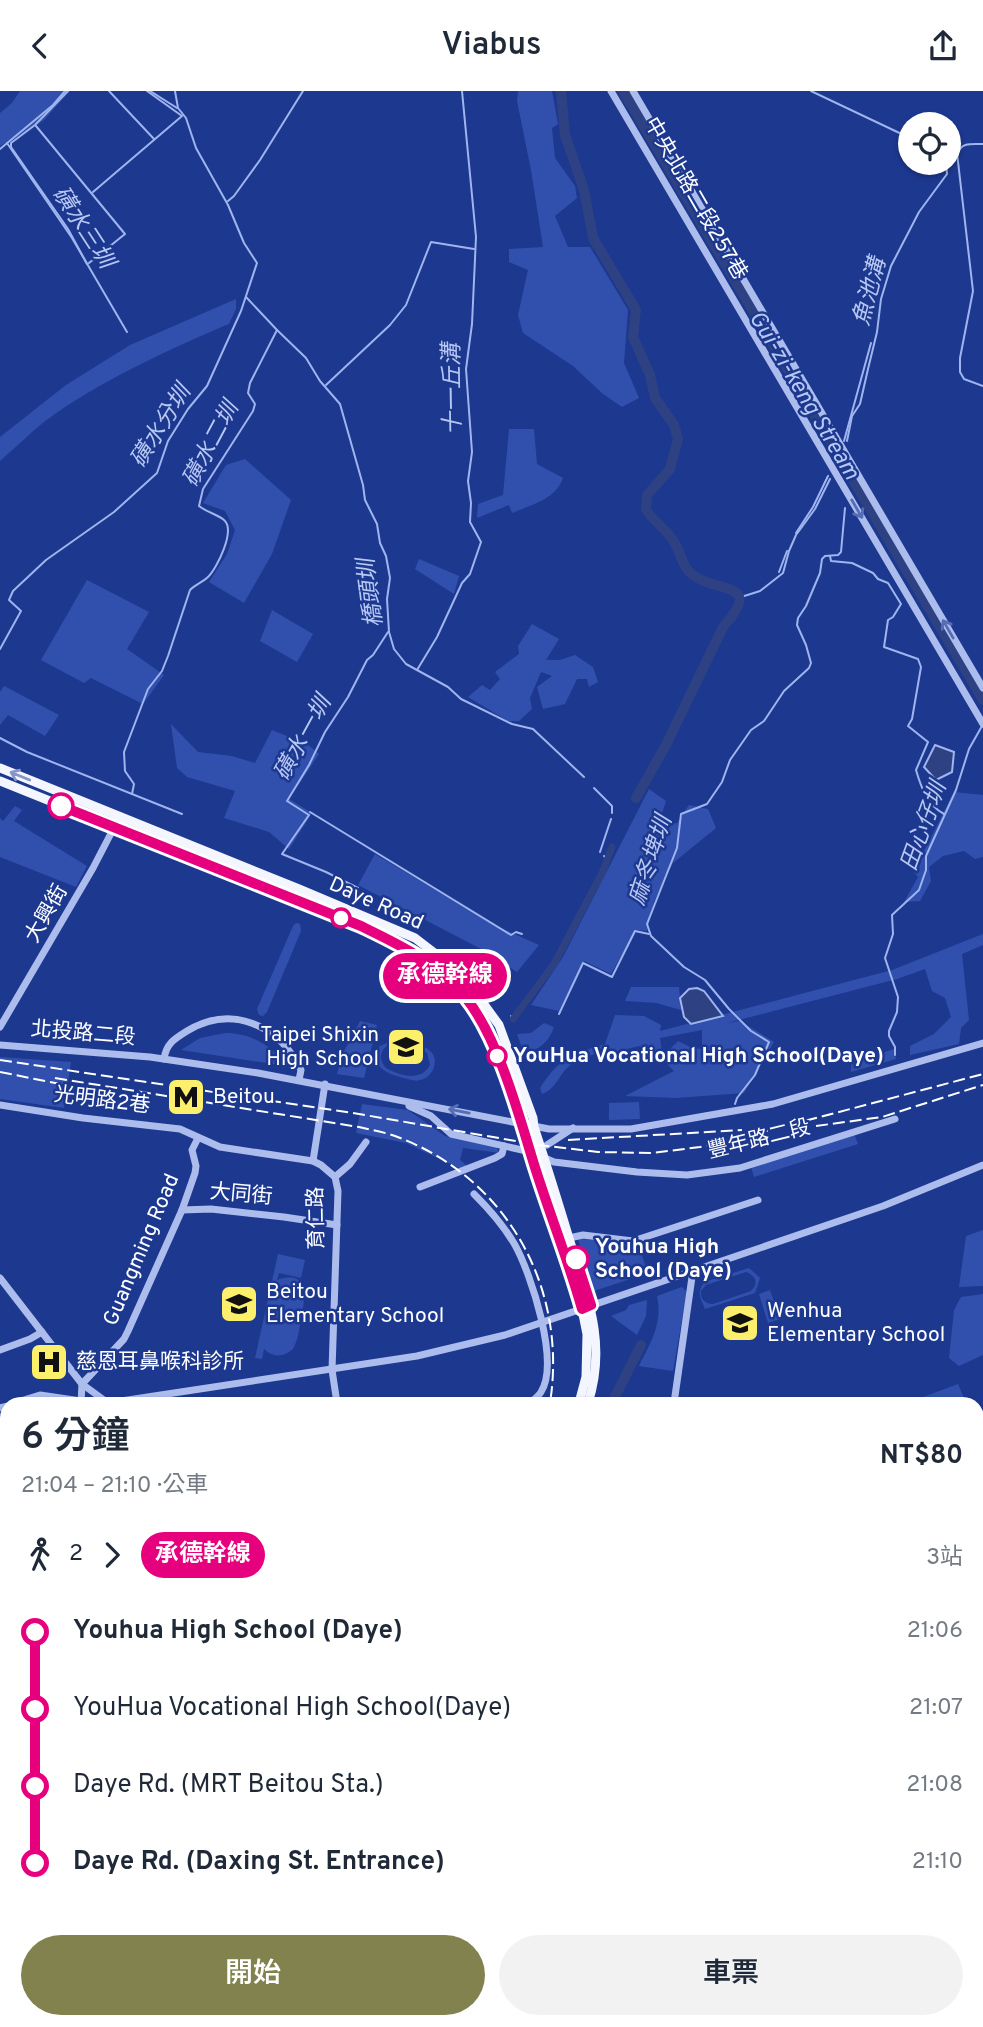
<!DOCTYPE html>
<html lang="zh-TW">
<head>
<meta charset="utf-8">
<style>
  body { margin:0; font-family:Overpass,"Noto Sans TC",sans-serif; background:#f2f2f3; color:#1f2937; height:100vh; display:flex; flex-direction:column; font-size:26px; white-space:nowrap }
  * { box-sizing:border-box; margin:0 }
  p { font-size:23px; color:#747a83 }
  .icon { flex:none; width:38px; height:38px; fill:none; stroke:currentColor; stroke-width:2; stroke-linecap:round; stroke-linejoin:round }
  .map { position:relative; flex:1; overflow:hidden }
  .details { position:absolute; left:0px; top:1306px; width:984px; height:632px; display:flex; flex-direction:column; background:#fff; border-radius:21px 21px 0 0; box-shadow:0 2px 5px #0004 }
  .details>* { flex:none }
  .badge { padding:0 14px; border-radius:23px; font-size:24px; line-height:46px }
  .controls { position:absolute; left:898px; top:21px; display:grid; gap:14px }
  .controls a { display:grid; place-items:center; width:63px; height:63px; border-radius:50%; background:#fff; box-shadow:0 2px 5px #0004; font-size:35px }
  .map>.badge { position:absolute; translate:-50% -50%; box-shadow:0 0 0 4px #fff }
  .legs { display:flex; align-items:center; gap:10px; height:77px; padding:0 21px; font-size:23px }
  .legs p { margin-inline-start:auto }
  .summary { display:flex; align-items:center; justify-content:space-between; height:119px; padding:0 21px }
  h1 { font-size:38px; font-weight:600; line-height:52px }
  .action { display:flex; gap:14px; margin-top:auto; padding:14px 21px }
  .action a { flex:1; height:80px; border-radius:42px; background:#82824e; color:#fff; font-size:28px; font-weight:600; line-height:80px; text-align:center }
  .action a+a { background:#f2f2f3; color:#1f2937 }
  ul { padding:0 21px; list-style:none }
  li { display:flex; align-items:center; gap:24px; height:77px; font-size:26px }
  li i { display:grid; place-items:center; width:10px; height:100%; margin:0 9px; background:currentColor }
  li i::after { content:''; width:18px; height:18px; margin:-9px; border:5px solid; border-radius:50%; background:#fff }
  li p { margin-inline-start:auto }
  li:first-child i { background:linear-gradient(#0000 50%,currentColor 0) }
  li:last-child i { background:linear-gradient(currentColor 50%,#0000 0) }
  header { display:flex; justify-content:space-between; align-items:center; height:91px; padding:0 21px; background:#fff; font-size:32px; font-weight:600 }
  .map>svg:first-child { display:block }
  .green { fill:#3150ad; fill-rule:evenodd }
  .water { fill:#2e4283; stroke:#9fb5ef; stroke-width:2 }
  .lines { fill:none; stroke-linecap:round; stroke-linejoin:round }
  .stream { stroke:#9fb5ef; stroke-width:2 }
  .canal { stroke:#2e4283; stroke-width:7 }
  .river { stroke:#2e4283; stroke-width:10 }
  .minor { stroke:#acbded; stroke-width:7 }
  .major { stroke:#f3f5ff; stroke-width:9 }
  .rail { stroke:#fff; stroke-width:2; stroke-dasharray:12 5; stroke-linecap:butt }
  .oneway { stroke:#566db5 }
  .oneway2 { stroke:#8896c7 }
  .line-1-casing { stroke:#fff; stroke-width:16 }
  .line-1 { stroke:#e6007e; stroke-width:10 }
  .stop-1-dot { fill:#fff; stroke:#e6007e; stroke-width:3.5 }
  .labels { text-anchor:middle; dominant-baseline:central; stroke-width:5; stroke-linejoin:round; paint-order:stroke }
  .street-label { font-size:21px; fill:#fff; stroke:#1d388f }
  .poi-label { font-size:21px; fill:#fff; stroke:#1d388f; text-anchor:start }
  .stop-label { font-size:21px; font-weight:bold; fill:#fff; stroke:#1d388f; text-anchor:start }
  .water-label { font-size:23px; font-style:italic; fill:#b8c8f4; stroke:#1d388f }
</style>
</head>
<body>
<header><svg class="icon" aria-label="back" viewBox="0 0 24 24"><path d="M15 5l-7 7 7 7"/></svg>Viabus<svg class="icon" aria-label="share" viewBox="0 0 24 24"><path d="M12 15V3M7 8l5-5 5 5M5 13v7h14v-7"/></svg></header>
<div class="map">
<svg width="983" height="1936" viewBox="0 0 983 1936">
  <rect width="100%" height="100%" fill="#1d388f"/>
  <!-- green -->
  <g class="green">
    <path d="M20,0H70L43,30L0,55V22L12,12Z"/>
    <path d="M518,0H552L558,33L552,37L555,67L575,95L577,107L555,125L568,156H590L628,219L624,272L639,307L622,316L603,303L573,275L523,242L518,224L528,179L509,171V158L543,156L531,79L517,10Z"/>
    <path d="M236,208V218L229,233C169,258 96,292 44,331C29,343 15,357 0,370V346L66,294L130,254Z"/>
    <path d="M509,338H534L537,373L563,387C555,409 533,413 512,422L509,414L477,427L478,413L503,404Z"/>
    <path d="M245,368L291,409L272,463L244,512L209,491L227,463L235,439L225,420L203,412L226,374Z"/>
    <path d="M419,468L459,485L454,503L415,478Z"/>
    <path d="M87,489L149,521L127,558L164,584L143,613L91,587L84,592L41,569Z"/>
    <path d="M272,519L313,543L297,571L260,550Z"/>
    <path d="M532,533L559,548L546,569H560L575,564L593,576L598,591L589,596L587,588H577L565,613L543,618L537,596L552,585L541,581L530,607L532,618L519,630H508L468,606L482,594L490,599L500,588L495,581L519,563L518,555Z"/>
    <path d="M4,595L59,624L45,645L8,624L0,634V601Z"/>
    <path d="M171,633L198,661L232,665L255,672L272,639L307,653L319,663L289,708L312,722L289,758L269,741L224,727L235,700L187,686L177,677Z"/>
    <path d="M649,698L666,710L658,735L677,732L689,714L708,718L716,737L673,772L654,811L647,840L636,839L611,883L584,870L559,920L531,914L563,866Z"/>
    <path d="M954,701L983,704V766L975,768L964,760L943,765L929,776L931,790L920,810L904,811L918,786L910,777L924,760Z"/>
    <path d="M15,715L22,719L14,730L87,775L76,796L0,766V727L3,730Z"/>
    <path d="M375,763L494,834L539,854L517,881L483,859L358,794Z"/>
    <path d="M296,832L300,833L301,840L267,921L263,925L259,924L257,918L293,835Z"/>
    <path d="M983,843V854L962,863L969,929L961,937L959,953L910,964V955L934,943L951,926L945,907L932,900L925,878L897,888L727,932L740,930L774,951L744,1002L676,1007L625,1005L674,980L661,967L678,950L692,957L702,958V939L660,947L662,961L647,959L639,955L611,962L609,959C594,964 577,966 566,978C557,988 555,998 542,1003L540,997C559,967 572,963 605,953L615,924L644,925L661,934L660,940L892,879Z"/>
    <path d="M631,896H679L681,919L656,912L625,910Z"/>
    <path d="M360,930L377,934L364,987L337,983L342,964Z"/>
    <path d="M544,932L554,936C549,951 539,959 524,962L517,943L531,942Z"/>
    <path d="M225,942C251,942 271,954 286,975L181,959L200,947Z"/>
    <path d="M397,948C412,952 443,955 433,979C430,984 426,988 420,989C415,991 409,988 404,987C387,983 368,975 380,955ZM397,951L420,957L427,962L430,974C421,991 400,985 386,977C376,966 382,953 397,951Z"/>
    <path d="M894,958L896,968L851,981V972Z"/>
    <path d="M0,966L71,971L64,1017L0,1008Z"/>
    <path d="M639,1011L640,1028L609,1029V1012Z"/>
    <path d="M362,1013L408,1019L445,1045L496,1056L500,1062L463,1057L460,1069L466,1074L463,1079L406,1052L356,1042Z"/>
    <path d="M854,1043L858,1053L754,1086L751,1076Z"/>
    <path d="M983,1139V1195L959,1196L966,1145Z"/>
    <path d="M578,1148L637,1150L648,1182L594,1200Z"/>
    <path d="M278,1163L305,1169L301,1187L279,1182L277,1189C310,1177 305,1208 301,1229C299,1239 298,1249 293,1258C284,1266 273,1267 264,1258L262,1268L255,1267Z"/>
    <path d="M749,1177L760,1187L755,1202L705,1218C701,1207 696,1203 704,1191ZM746,1181C756,1184 759,1193 751,1200L713,1213C705,1213 700,1208 701,1200L706,1194Z"/>
    <path d="M682,1196L687,1201L673,1280L639,1275C651,1251 663,1232 657,1205Z"/>
    <path d="M770,1199L780,1228L768,1232L759,1203Z"/>
    <path d="M983,1203V1264L959,1275L949,1267L954,1219L961,1206Z"/>
    <path d="M647,1209L646,1225L637,1244L611,1225L626,1219L629,1214Z"/>
    <path d="M958,1293L966,1312H907Z"/>
    <path d="M7,1795V1903L0,1910V1799Z"/>
    <path d="M7,1914V1930H62L58,1936H0V1922Z"/>
    <path d="M403,1930H495L493,1936H403Z"/>
  </g>
  <!-- water -->
  <g class="water">
    <path d="M935,654L954,661L952,681L936,689L924,676Z"/>
    <path d="M697,897L704,900L723,925L691,933L684,926L680,907L689,898Z"/>
  </g>
  <g class="lines">
    <!-- stream -->
    <g class="stream">
      <path d="M68,0L35,34L11,52V56L68,138L87,173"/>
      <path d="M109,0L154,48"/>
      <path d="M150,0L177,17"/>
      <path d="M811,0L910,47"/>
      <path d="M36,35L125,143L89,172"/>
      <path d="M7,52L72,147L127,241"/>
      <path d="M983,53C971,53 963,51 957,62L973,200L960,267V281L964,288L983,295"/>
      <path d="M0,58L53,14L65,0"/>
      <path d="M93,101L182,25L147,0"/>
      <path d="M228,110L234,105L260,69L303,0"/>
      <path d="M277,239L306,267L320,290L340,313L363,394L365,409L377,433L380,452L386,465L390,487L387,508L389,541L394,558L406,573L448,596L461,608L512,633L533,638L584,686"/>
      <path d="M326,294L390,234L406,214L431,151L474,158"/>
      <path d="M844,350L871,252"/>
      <path d="M847,350L852,325L860,313L868,278L877,241L881,208L891,175L919,121L947,83L946,72"/>
      <path d="M796,442L813,416L828,385"/>
      <path d="M830,465L831,470L852,472L873,482L878,488L888,492L901,513L893,526L888,529L884,556L918,568L921,576L912,628L908,635L928,651L916,679C921,696 927,714 944,723"/>
      <path d="M779,481L787,460"/>
      <path d="M738,507L760,500L783,482L789,460L796,444L815,418L830,388"/>
      <path d="M0,558L21,520L9,509L13,500L46,469L114,421L157,382L168,350L188,318L207,295L241,220L257,172L244,152L228,114L196,57L186,27L178,17L175,0"/>
      <path d="M417,579L437,546L462,492L470,483L481,451L470,431L471,412L468,390L472,361L466,278L472,233L476,146L462,0"/>
      <path d="M0,647L27,661L182,723"/>
      <path d="M594,697L612,715V722"/>
      <path d="M132,703L134,693L125,680L124,661L148,598L162,580L168,565L190,499C196,493 203,491 208,486C217,477 236,439 224,429C217,423 206,421 199,415L203,398L253,320L255,313L248,302L250,292L277,239L246,206"/>
      <path d="M310,721L511,844L516,841L522,843"/>
      <path d="M600,761L611,728"/>
      <path d="M604,765L607,768"/>
      <path d="M358,797L326,781L282,763L309,724L287,710L309,674L325,641L348,606L367,569L373,564L388,541"/>
      <path d="M559,923L583,872L612,886L635,840L649,843"/>
      <path d="M511,925L513,928"/>
      <path d="M895,964V956L889,945V940L897,921L898,906L885,867L893,843L892,824L919,799L926,779V765L956,699L969,658L982,635"/>
      <path d="M735,1013L737,1007L755,984L769,951L751,940L729,918L705,889L684,876L651,845L647,833L677,757L681,723L707,713L722,691L730,669L751,639L764,630L784,600L809,577L811,572L806,554L797,534L798,527L806,515L820,482L822,468L825,465L838,464L841,461L845,417"/>
      <path d="M976,1740L983,1739"/>
      <path d="M0,1881L7,1874"/>
      <path d="M456,1936L463,1930"/>
    </g>
    <!-- canal -->
    <path class="canal" d="M513,928L554,873L603,780L612,756"/>
    <!-- river -->
    <g class="river">
      <path d="M561,0L565,44L584,99L593,147L636,219L633,246L650,284L655,307L674,334L678,348L670,378L647,404L646,418C653,431 667,438 674,451C681,462 682,476 693,484C714,502 766,489 723,536L666,654L636,707"/>
      <path d="M623,0L983,609"/>
      <path d="M612,1312L641,1254"/>
      <path d="M514,1930L521,1936"/>
    </g>
    <!-- minor -->
    <g class="minor">
      <path d="M611,0L983,633"/>
      <path d="M633,0L983,597"/>
      <path d="M0,936L93,777L120,725"/>
      <path d="M0,954L150,966L258,982L549,1038H631L773,1013L983,952"/>
      <path d="M164,968C166,953 174,948 187,940C232,913 279,934 301,979L299,989"/>
      <path d="M0,1014L83,1027L180,1038L220,1056L313,1070L321,1074L335,1086L338,1100L332,1279L337,1312"/>
      <path d="M409,1015L431,1025L451,1043L531,1061L554,1071L637,1081L687,1084L740,1077L895,1028"/>
      <path d="M547,1054L573,1037"/>
      <path d="M313,1070L325,993"/>
      <path d="M335,1086L350,1073L366,1051"/>
      <path d="M420,1096L495,1067L502,1063L504,1055"/>
      <path d="M474,1103C489,1118 504,1135 515,1154C531,1183 560,1271 541,1301C539,1305 533,1309 530,1312"/>
      <path d="M182,1119L211,1118L284,1126L337,1134"/>
      <path d="M569,1147L583,1144L633,1150L758,1109"/>
      <path d="M0,1187L82,1293L108,1312L417,1265L505,1244L883,1115L983,1074"/>
      <path d="M0,1259L30,1248L42,1241"/>
      <path d="M14,1312L40,1304L81,1310"/>
      <path d="M81,1312L82,1293L124,1248L128,1240L182,1119L195,1082L196,1075L192,1059L198,1047"/>
      <path d="M674,1312L692,1186L691,1179"/>
      <path d="M0,1317L7,1315"/>
      <path d="M0,1358L7,1357"/>
      <path d="M0,1378L7,1376"/>
      <path d="M0,1495L1,1494"/>
      <path d="M0,1511L3,1509"/>
      <path d="M0,1716L7,1711"/>
      <path d="M976,1788L983,1791"/>
      <path d="M0,1789L7,1786"/>
      <path d="M0,1917L7,1910"/>
      <path d="M238,1930L239,1936"/>
      <path d="M389,1930V1936"/>
      <path d="M833,1930V1936"/>
      <path d="M222,1936L225,1930"/>
      <path d="M503,1936L506,1930"/>
    </g>
    <!-- major -->
    <g class="major">
      <path d="M0,677L299,798L415,847L445,870L475,901L499,934L533,1027L534,1036C546,1072 557,1108 568,1144C586,1203 608,1251 588,1312"/>
      <path d="M0,690L361,835L409,858L432,874L468,908L488,941L521,1033L582,1218L587,1243L586,1286L579,1312"/>
    </g>
    <!-- rail -->
    <g class="rail">
      <path d="M0,969L359,1023L539,1054L598,1061L652,1062L700,1056L744,1046L983,983"/>
      <path d="M0,981L65,994"/>
      <path d="M55,987L359,1036C371,1039 384,1041 395,1045C507,1086 568,1197 550,1312"/>
      <path d="M816,1035L882,1026L983,994"/>
      <path d="M568,1049L742,1039"/>
    </g>
  </g>
  <!-- one-way arrows -->
  <defs><path id="oneway-shaft" d="M-6 0H5M1.5-3L5.5 0L1.5 3" fill="none" stroke-width="1.6" stroke-linecap="round" stroke-linejoin="round" transform="scale(1.75)"/></defs>
  <g class="oneway">
    <use href="#oneway-shaft" transform="translate(857 418) rotate(60)"/>
    <use href="#oneway-shaft" transform="translate(948 538) rotate(-120)"/>
    <use href="#oneway-shaft" transform="translate(459 1020) rotate(-169)"/>
  </g>
  <use class="oneway2" href="#oneway-shaft" transform="translate(20 685) rotate(-158)"/>
  <g class="lines">
    <defs>
      <path id="line-1" d="M61,715L361,835C400,854 439,872 466,907C498,947 518,1021 533,1070C548,1119 568,1168 582,1218L591,1214L576,1168"/>
    </defs>
    <!-- line-1 casing -->
    <use href="#line-1" class="line-1-casing"/>
    <!-- line-1 -->
    <use href="#line-1" class="line-1"/>
  </g>
  <!-- icons -->
  <defs>
    <symbol id="school-square" viewBox="-11 -11 22 22"><rect x="-9" y="-9" width="18" height="18" rx="4" fill="#fcef6b" stroke="#1d388f"/><path d="M0-5L7-2L0 1L-7-2ZM-4 1L0 2.5L4 1V4Q0 6-4 4Z" fill="#111"/></symbol>
    <symbol id="metro-square" viewBox="-11 -11 22 22"><rect x="-9" y="-9" width="18" height="18" rx="4" fill="#fcef6b" stroke="#1d388f"/><path d="M-5.5 5V-5H-3L0 0L3-5H5.5V5H3V-.5L0 4L-3-.5V5Z" fill="#111"/></symbol>
    <symbol id="hospital-square" viewBox="-11 -11 22 22"><rect x="-9" y="-9" width="18" height="18" rx="4" fill="#fcef6b" stroke="#1d388f"/><path d="M-5-5h3v3.5h4V-5h3V5h-3V1.5h-4V5h-3Z" fill="#111"/></symbol>
  </defs>
  <g fill-rule="evenodd">
    <use href="#school-square" x="384" y="934" width="44" height="44"/>
    <use href="#metro-square" x="164" y="984" width="44" height="44"/>
    <use href="#school-square" x="217" y="1191" width="44" height="44"/>
    <use href="#school-square" x="718" y="1210" width="44" height="44"/>
    <use href="#hospital-square" x="27" y="1249" width="44" height="44"/>
  </g>
  <!-- markers -->
  <g class="stop-1-dot">
    <circle cx="61" cy="715" r="12"/>
    <circle cx="341" cy="827" r="9"/>
    <circle cx="497" cy="965" r="9"/>
    <circle cx="576" cy="1168" r="12"/>
  </g>
  <g class="labels">
    <!-- street labels -->
    <g class="street-label">
      <text transform="translate(695 108) rotate(60)">中央北路二段257巷</text>
      <text transform="translate(376 813) rotate(24)">Daye Road</text>
      <text transform="translate(47 823) rotate(-60)">大興街</text>
      <text transform="translate(83 943) rotate(5)">北投路二段</text>
      <text transform="translate(102 1010) rotate(7)">光明路2巷</text>
      <text transform="translate(759 1049) rotate(-14)">豐年路二段</text>
      <text transform="translate(241 1104) rotate(5)">大同街</text>
      <text transform="translate(317 1127) rotate(-91)">育仁路</text>
      <text transform="translate(142 1159) rotate(-67)">Guangming Road</text>
    </g>
    <!-- poi labels -->
    <g class="poi-label">
      <text x="379" y="944" text-anchor="end">Taipei Shixin<tspan x="379" dy="24">High School</tspan></text>
      <text x="213" y="1006">Beitou</text>
      <text x="266" y="1201">Beitou<tspan x="266" dy="24">Elementary School</tspan></text>
      <text x="767" y="1220">Wenhua<tspan x="767" dy="24">Elementary School</tspan></text>
      <text x="76" y="1271">慈恩耳鼻喉科診所</text>
    </g>
    <!-- stop labels -->
    <g class="stop-label">
      <text x="513" y="965">YouHua Vocational High School(Daye)</text>
      <text x="595" y="1156">Youhua High<tspan x="595" dy="24">School (Daye)</tspan></text>
    </g>
    <!-- water labels -->
    <g class="water-label">
      <text transform="translate(82 137) rotate(57)">磺水三圳</text>
      <text transform="translate(871 201) rotate(-75)">魚池溝</text>
      <text transform="translate(454 298) rotate(-91)">十一丘溝</text>
      <text transform="translate(803 305) rotate(59)">Gui-zi-keng Stream</text>
      <text transform="translate(162 336) rotate(-58)">磺水分圳</text>
      <text transform="translate(212 354) rotate(-62)">磺水二圳</text>
      <text transform="translate(372 502) rotate(-97)">橋頭圳</text>
      <text transform="translate(304 648) rotate(-61)">磺水一圳</text>
      <text transform="translate(925 736) rotate(-70)">田心仔圳</text>
      <text transform="translate(652 770) rotate(-72)">麻冬埤圳</text>
    </g>
  </g>
</svg>
<div class="controls">
<a><svg class="icon" aria-label="locate" viewBox="0 0 24 24"><circle cx="12" cy="12" r="6"/><path d="M12 2v4M12 18v4M2 12h4M18 12h4"/></svg></a>
</div>
<b class="badge" style="left:445px;top:885px;background:#e6007e;color:#fff">承德幹線</b>
<section class="details">
<div class="summary"><div><h1>6 分鐘</h1><p>21:04 – 21:10 · 公車</p></div><b>NT$80</b></div>
<div class="legs"><svg class="icon" aria-label="walk" viewBox="0 0 24 24"><circle cx="13" cy="4" r="2"/><path d="M13 8l-2 6 4 7M11 14l-3 7M7 12l3-4h3l4 4"/></svg>2<svg class="icon" aria-label="forward" viewBox="0 0 24 24"><path d="M9 5l7 7-7 7"/></svg><b class="badge" style="background:#e6007e;color:#fff">承德幹線</b><p>3站</p></div>
<ul>
<li><i style="color:#e6007e"></i><b>Youhua High School (Daye)</b><p>21:06</p></li>
<li><i style="color:#e6007e"></i><span>YouHua Vocational High School(Daye)</span><p>21:07</p></li>
<li><i style="color:#e6007e"></i><span>Daye Rd. (MRT Beitou Sta.)</span><p>21:08</p></li>
<li><i style="color:#e6007e"></i><b>Daye Rd. (Daxing St. Entrance)</b><p>21:10</p></li>
</ul>
<div class="action"><a>開始</a><a>車票</a></div>
</section>
</div>
</body>
</html>
